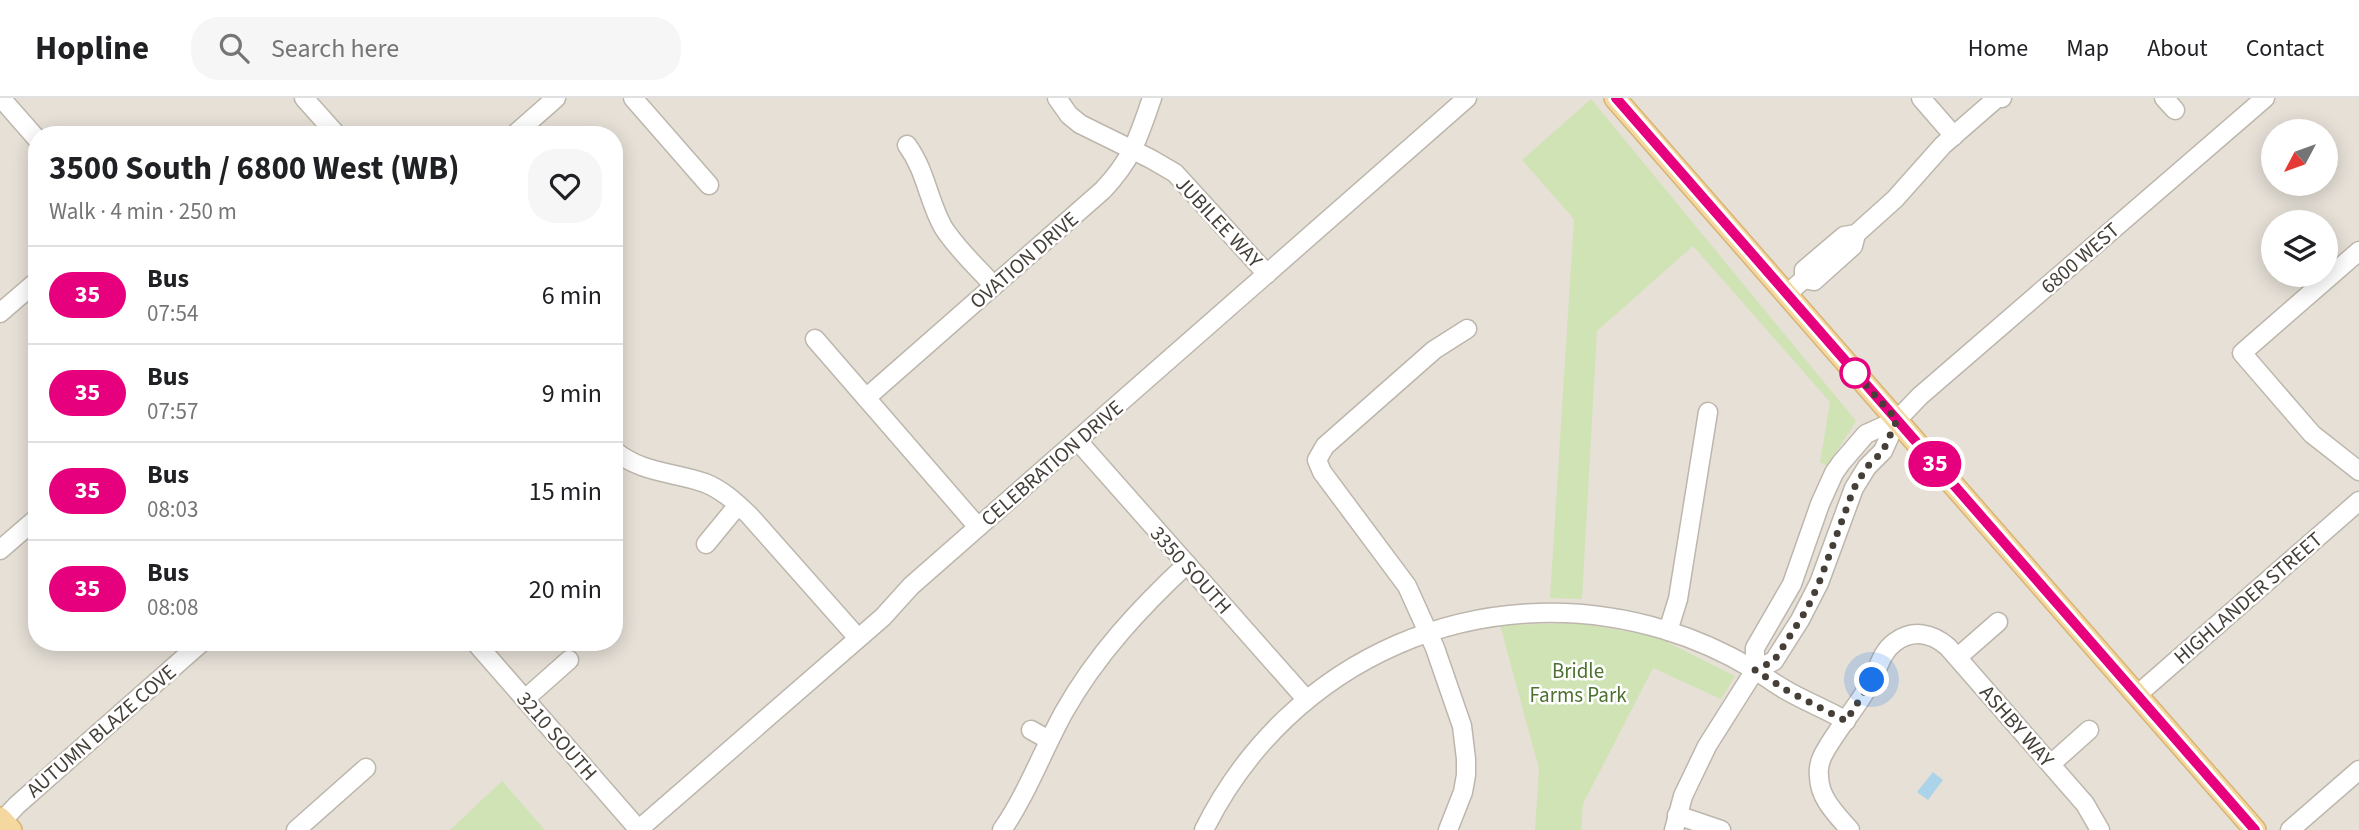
<!DOCTYPE html>
<html lang="en">
<head>
<meta charset="utf-8">
<style>
  body { margin:0; font-family:"Source Sans 3",sans-serif; background:#f6f6f6; color:#202124; height:100vh; display:flex; flex-direction:column; font-size:26px; white-space:nowrap }
  * { box-sizing:border-box; margin:0 }
  p { font-size:23px; color:#757577 }
  .icon { flex:none; width:38px; height:38px; fill:none; stroke:currentColor; stroke-width:2; stroke-linecap:round; stroke-linejoin:round }
  .map { position:relative; flex:1; overflow:hidden }
  .details { position:absolute; left:28px; top:28px; width:595px; height:525px; display:flex; flex-direction:column; background:#fff; border-radius:28px; box-shadow:0 4px 18px #0003 }
  .details>* { flex:none }
  .badge { padding:0 14px; border-radius:23px; font-size:24px; line-height:46px }
  .needle { width:46px; rotate:229deg }
  .buttons { position:absolute; left:2261px; top:21px; display:grid; gap:14px }
  .buttons a { display:grid; place-items:center; width:77px; height:77px; border-radius:50%; background:#fff; box-shadow:0 4px 18px #0003; font-size:35px }
  .you { position:absolute; width:35px; height:35px; margin:-18px; border:5px solid #fff; border-radius:50%; background:#1a73e8; box-shadow:0 0 0 10px #1a73e833 }
  .map>.badge { position:absolute; translate:-50% -50%; box-shadow:0 0 0 4px #fff }
  .round { display:grid; place-items:center; flex:none; width:74px; height:74px; border-radius:28px; background:#f6f6f6 }
  .summary { display:flex; align-items:center; justify-content:space-between; height:119px; padding:0 21px }
  h1 { font-size:33px; font-weight:700; line-height:52px }
  ul { padding:0; list-style:none }
  li { display:flex; align-items:center; gap:21px; height:98px; padding:0 21px; border-top:2px solid #e0e0e0 }
  li div { flex:1 }
  li b { display:block; font-size:26px }
  li em { font-style:normal }
  li .badge { min-width:77px; font-weight:700; text-align:center }
  header { display:flex; align-items:center; gap:42px; box-sizing:border-box; height:98px; padding:0 35px; background:#fff; border-bottom:2px solid #e0e0e0 }
  header strong { font-size:33px }
  nav { display:flex; gap:38px; margin-inline-start:auto; font-size:24px }
  .search { width:490px; height:63px; background:#f6f6f6; display:flex; align-items:center; gap:18px; box-sizing:border-box; padding:0 24px; border-radius:28px; color:#757577; font-size:26px }
  .map>svg:first-child { display:block }
  .residential { fill:#e6e0d7; fill-rule:evenodd }
  .green { fill:#d0e3b5 }
  .water { fill:#abd3e9 }
  .lines { fill:none; stroke-linecap:round; stroke-linejoin:round }
  .minor-casing { stroke:#bdb6ac; stroke-width:21 }
  .major-casing { stroke:#d8b371; stroke-width:24 }
  .minor { stroke:#fff; stroke-width:18 }
  .major { stroke:#f4d89f; stroke-width:21 }
  .line-casing { stroke:#fff; stroke-width:16 }
  .line { stroke:#e6007e; stroke-width:10 }
  .walk { stroke:#453f38; stroke-width:7; stroke-dasharray:0 12.6 }
  .stop-dot { fill:#fff; stroke:#e6007e; stroke-width:3.5 }
  .labels { text-anchor:middle; dominant-baseline:central; stroke-width:5; stroke-linejoin:round; paint-order:stroke }
  .street-label { font-size:21px; fill:#453f38; stroke:#fff }
  .park-label { font-size:21px; fill:#4c7130; stroke:#fff }
</style>
</head>
<body>
<header>
<strong>Hopline</strong>
<div class="search"><svg class="icon" aria-label="search" viewBox="0 0 24 24"><circle cx="10" cy="10" r="6"/><path d="M15 15l6 6"/></svg>Search here</div>
<nav><a>Home</a><a>Map</a><a>About</a><a>Contact</a></nav>
</header>
<div class="map">
<svg width="2359" height="732" viewBox="0 0 2359 732">
  <rect width="100%" height="100%" fill="#f2efe8"/>
  <!-- residential -->
  <path class="residential" d="M0,0H2359V732H0ZM2273,33H2326V86H2273ZM37,37H614V544H37ZM2273,124H2326V177H2273Z"/>
  <!-- green -->
  <g class="green">
    <path d="M1591,1L1856,323L1827,368L1820,364L1830,304L1693,148L1597,233L1582,501L1550,500L1574,121L1522,62Z"/>
    <path d="M1577,525L1655,538L1735,578L1721,601L1653,570L1583,706L1581,732H1535L1539,671L1500,527Z"/>
    <path d="M502,683L545,732H450Z"/>
  </g>
  <!-- water -->
  <path class="water" d="M1933,674L1943,682L1928,702L1917,694Z"/>
  <g class="lines">
    <defs>
      <g id="minor">
        <path d="M1,0L37,41"/>
        <path d="M304,0L337,37"/>
        <path d="M633,0L709,87"/>
        <path d="M1057,0L1069,17L1080,26L1151,61L1175,75L1267,176"/>
        <path d="M1921,0L1954,38"/>
        <path d="M2164,0L2175,12"/>
        <path d="M514,37L556,0"/>
        <path d="M907,47C926,73 928,102 943,129C956,150 977,169 994,188"/>
        <path d="M2359,153L2242,255L2312,336L2359,373"/>
        <path d="M1804,181L1814,183L1853,148L1856,136"/>
        <path d="M1787,196L1804,181V172L1844,138L1856,136L1895,101L1943,47L1997,0H2002"/>
        <path d="M0,215L37,183"/>
        <path d="M815,241L978,429"/>
        <path d="M866,300L1103,92C1133,60 1138,40 1152,0"/>
        <path d="M1077,342L1306,601"/>
        <path d="M614,352C640,375 674,374 705,385C723,392 736,405 749,417L858,540"/>
        <path d="M706,446L738,407"/>
        <path d="M0,452L37,420"/>
        <path d="M1668,533L1678,501L1708,314"/>
        <path d="M475,544L639,732"/>
        <path d="M1958,559L1998,524"/>
        <path d="M1755,572V550L1792,486L1820,406L1834,375L1841,365L1866,336L1897,322"/>
        <path d="M2137,597L2359,403"/>
        <path d="M525,601L569,562"/>
        <path d="M1031,632L1049,642"/>
        <path d="M2051,666L2089,632"/>
        <path d="M1677,717L1721,732"/>
        <path d="M0,725L17,707L202,544"/>
        <path d="M296,732L366,670"/>
        <path d="M638,732L883,519L911,488L1467,0"/>
        <path d="M1002,732C1027,696 1043,652 1064,614C1096,557 1140,510 1187,466"/>
        <path d="M1204,732C1289,560 1481,476 1665,532C1695,541 1726,555 1753,571C1764,577 1773,585 1784,591C1804,603 1826,611 1846,623"/>
        <path d="M1448,732L1463,694L1466,677V661L1462,628L1435,550L1407,488L1322,374L1317,362L1325,348L1434,252L1467,231"/>
        <path d="M1674,732L1683,698L1707,648L1755,572L1774,563L1800,522L1819,485L1854,390L1867,369L1883,353L1897,322L1920,298L2265,0"/>
        <path d="M1850,732C1836,716 1819,700 1819,678C1818,670 1820,663 1823,657C1838,628 1862,605 1875,576C1880,564 1884,552 1895,544C1913,531 1932,535 1948,549L2085,706L2100,732"/>
        <path d="M2290,732L2359,672"/>
      </g>
      <g id="major">
        <path d="M1615,0L2255,732"/>
        <path d="M0,720L11,732"/>
      </g>
    </defs>
    <!-- minor casing -->
    <use href="#minor" class="minor-casing"/>
    <!-- major casing -->
    <use href="#major" class="major-casing"/>
    <!-- minor -->
    <use href="#minor" class="minor"/>
    <!-- major -->
    <use href="#major" class="major"/>
  </g>
  <g class="lines">
    <defs>
      <path id="line" d="M1616,0L2255,732"/>
    </defs>
    <!-- line casing -->
    <use href="#line" class="line-casing"/>
    <!-- line -->
    <use href="#line" class="line"/>
    <!-- walk -->
    <path class="walk" d="M1855,275L1848,267L1897,322L1883,353L1867,369L1854,390L1819,485L1807,511L1774,563L1755,572L1786,592L1846,623L1872,582"/>
  </g>
  <!-- markers -->
  <circle class="stop-dot" cx="1855" cy="275" r="14"/>
  <g class="labels">
    <!-- street labels -->
    <g class="street-label">
      <text transform="translate(1219 124) rotate(47)">JUBILEE WAY</text>
      <text transform="translate(2080 160) rotate(-41)">6800 WEST</text>
      <text transform="translate(1024 162) rotate(-41)">OVATION DRIVE</text>
      <text transform="translate(1052 365) rotate(-41)">CELEBRATION DRIVE</text>
      <text transform="translate(1191 472) rotate(48)">3350 SOUTH</text>
      <text transform="translate(2248 500) rotate(-41)">HIGHLANDER STREET</text>
      <text transform="translate(2017 628) rotate(49)">ASHBY WAY</text>
      <text transform="translate(101 633) rotate(-41)">AUTUMN BLAZE COVE</text>
      <text transform="translate(557 638) rotate(49)">3210 SOUTH</text>
    </g>
    <!-- park labels -->
    <g class="park-label">
      <text x="1578" y="573">Bridle<tspan x="1578" dy="24">Farms Park</tspan></text>
    </g>
  </g>
</svg>
<div class="buttons">
<a><svg class="needle" viewBox="-14 -14 28 28"><path d="M0-13l5 13h-10z" fill="#e53935"/><path d="M0 13l5-13h-10z" fill="#757577"/></svg></a>
<a><svg class="icon" aria-label="layers" viewBox="0 0 24 24"><path d="M12 4l9 5-9 5-9-5zM3 14l9 5 9-5"/></svg></a>
</div>
<div class="you" style="left:1872px;top:582px"></div>
<b class="badge" style="left:1935px;top:366px;background:#e6007e;color:#fff">35</b>
<section class="details">
<div class="summary"><div><h1>3500 South / 6800 West (WB)</h1><p>Walk · 4 min · 250 m</p></div><a class="round"><svg class="icon" aria-label="heart" viewBox="0 0 24 24"><path d="M12 20l-8-8c-3-5 5-10 8-4 3-6 11-1 8 4z"/></svg></a></div>
<ul>
<li><span class="badge" style="background:#e6007e;color:#fff">35</span><div><b>Bus</b><p>07:54</p></div><em>6 min</em></li>
<li><span class="badge" style="background:#e6007e;color:#fff">35</span><div><b>Bus</b><p>07:57</p></div><em>9 min</em></li>
<li><span class="badge" style="background:#e6007e;color:#fff">35</span><div><b>Bus</b><p>08:03</p></div><em>15 min</em></li>
<li><span class="badge" style="background:#e6007e;color:#fff">35</span><div><b>Bus</b><p>08:08</p></div><em>20 min</em></li>
</ul>
</section>
</div>
</body>
</html>
